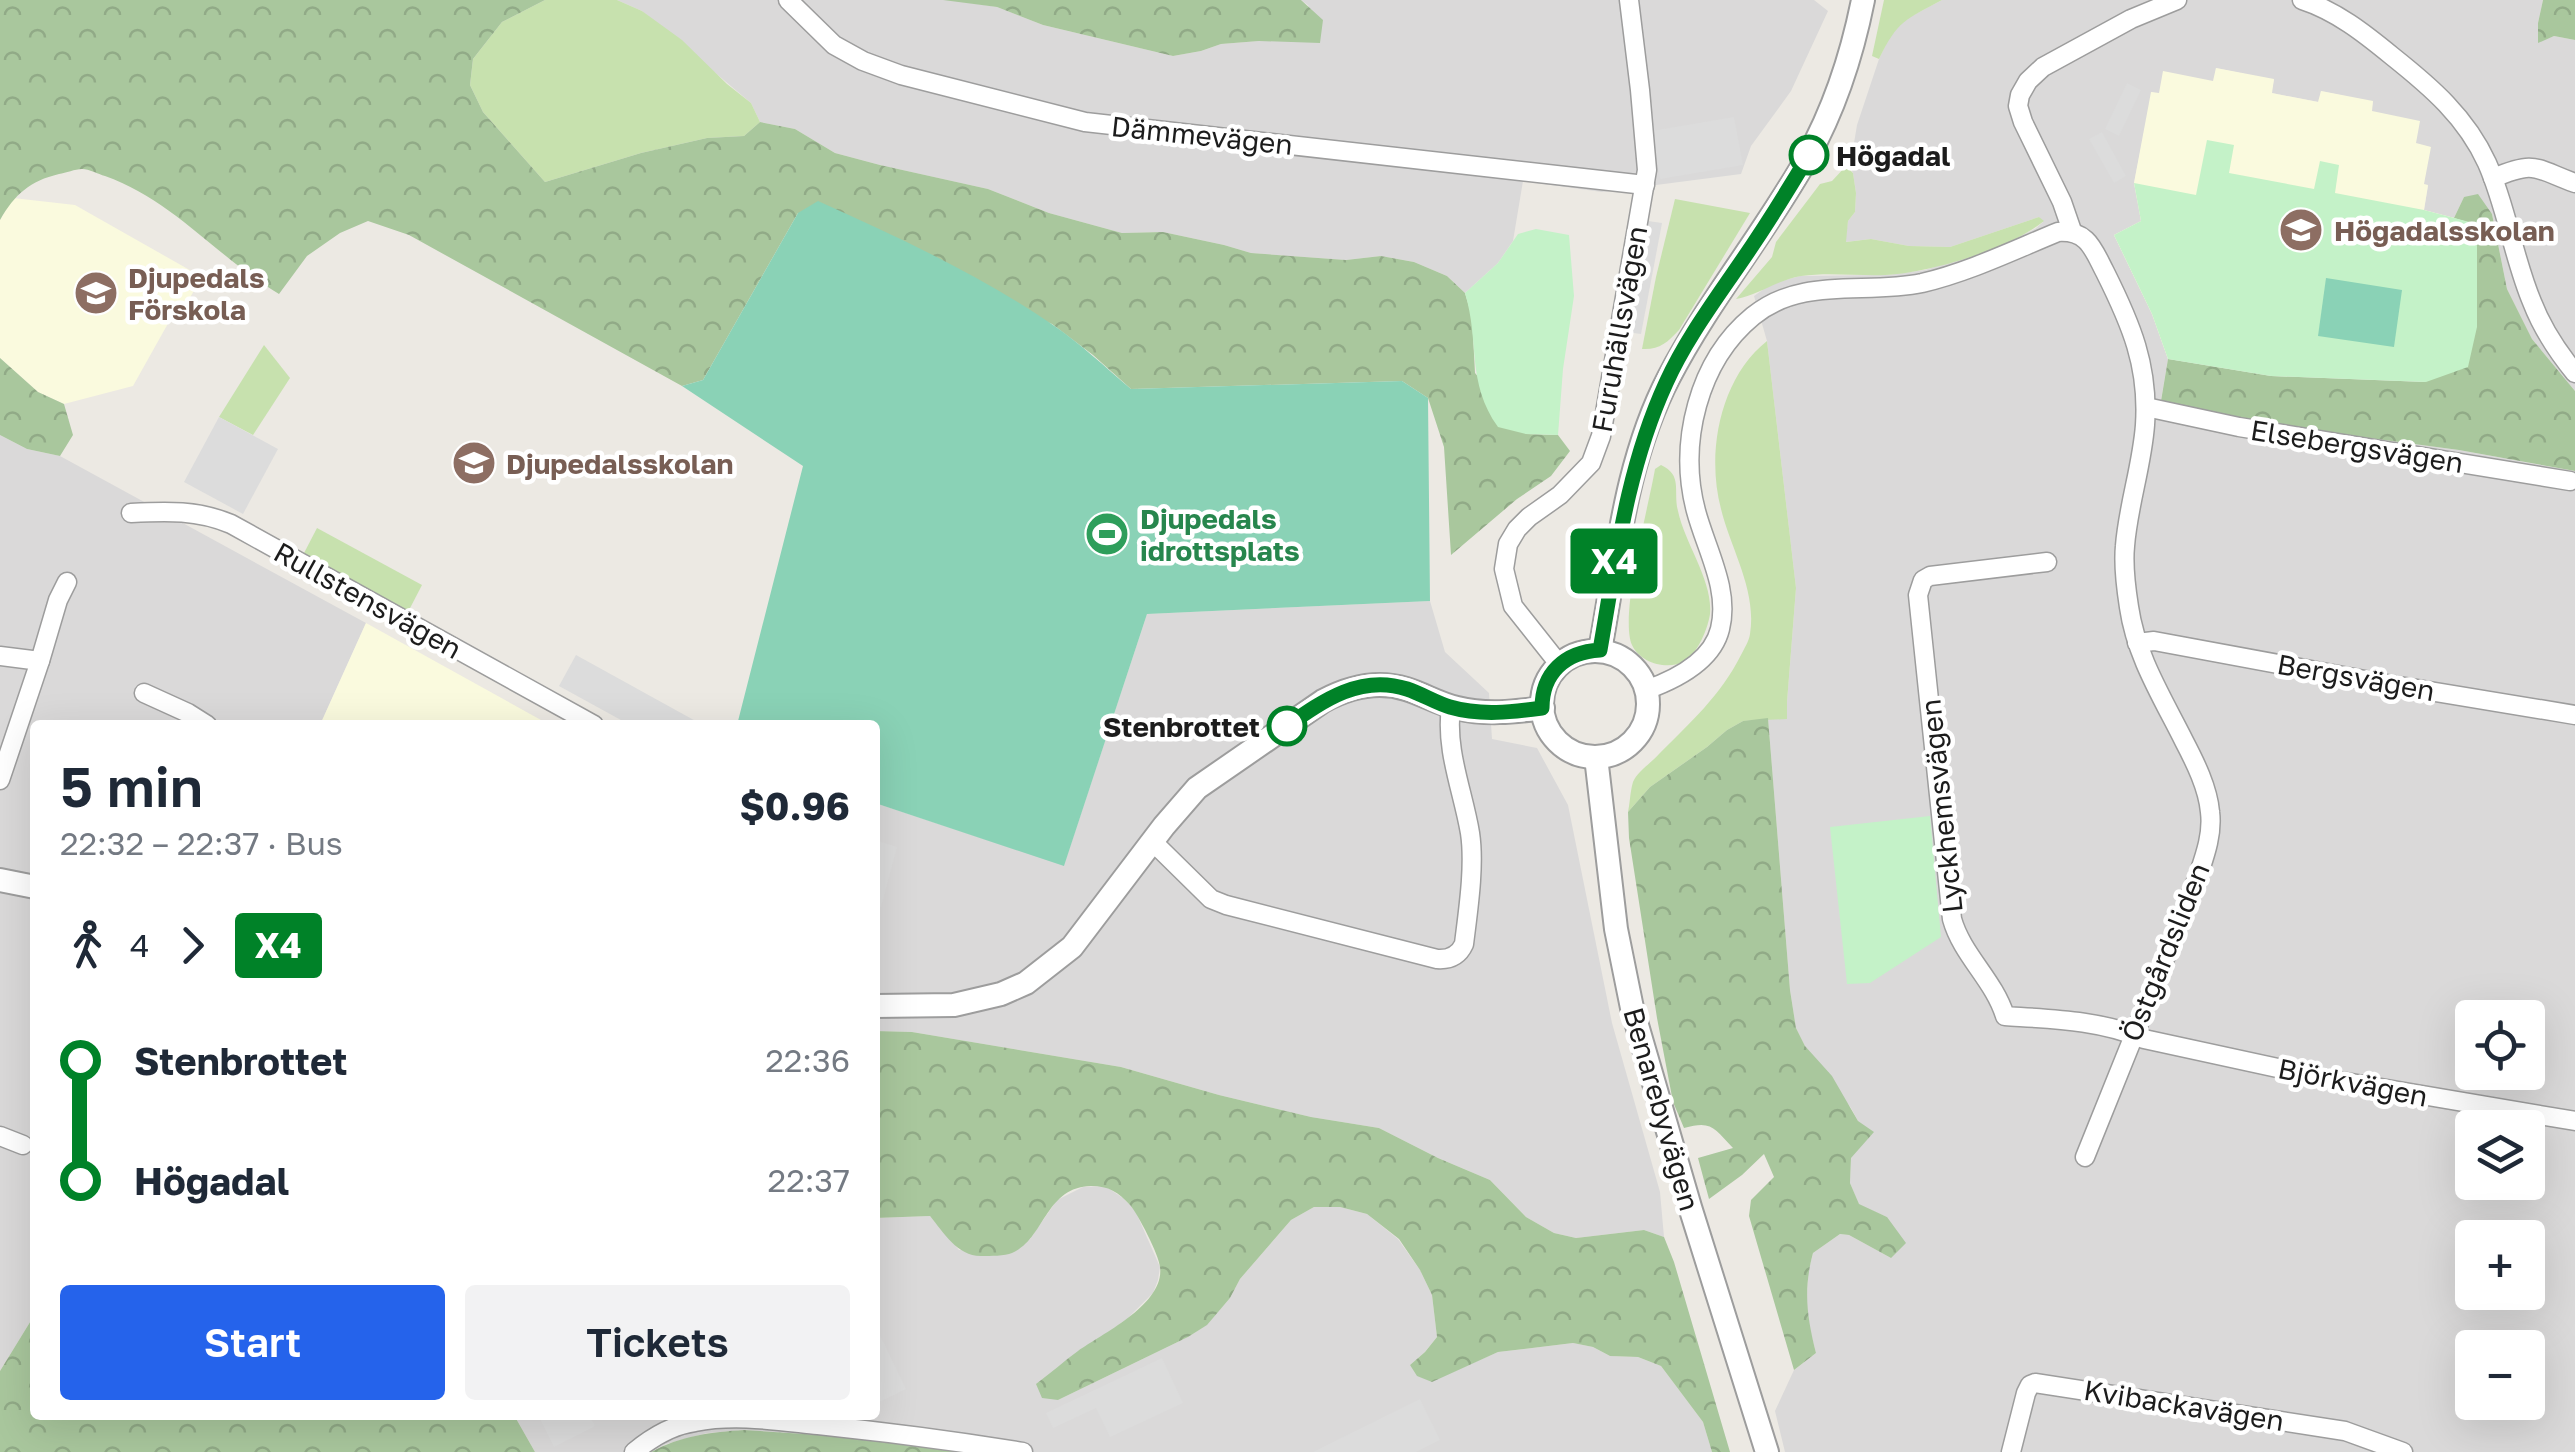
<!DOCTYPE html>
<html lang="en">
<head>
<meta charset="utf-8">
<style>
  body { margin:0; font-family:"Golos Text",sans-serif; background:#f2f2f3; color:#1f2937; height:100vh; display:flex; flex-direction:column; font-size:38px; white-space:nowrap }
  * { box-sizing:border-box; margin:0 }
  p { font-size:32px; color:#747a83 }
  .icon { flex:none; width:55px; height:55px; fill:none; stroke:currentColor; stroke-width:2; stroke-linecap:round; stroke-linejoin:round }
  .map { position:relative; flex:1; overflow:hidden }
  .drawer { position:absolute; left:30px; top:720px; width:850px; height:700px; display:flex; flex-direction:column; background:#fff; border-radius:10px; box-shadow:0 10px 40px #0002 }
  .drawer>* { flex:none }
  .badge { padding:0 20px; border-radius:8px; font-size:35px; line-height:65px }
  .tools { position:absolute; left:2455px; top:1000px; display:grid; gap:20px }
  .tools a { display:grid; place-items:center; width:90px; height:90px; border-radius:10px; background:#fff; box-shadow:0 10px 40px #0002; font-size:50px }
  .map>.badge { position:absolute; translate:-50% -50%; box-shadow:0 0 0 5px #fff }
  .legs { display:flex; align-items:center; gap:15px; height:110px; padding:0 30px; font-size:32px }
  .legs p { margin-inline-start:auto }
  .summary { display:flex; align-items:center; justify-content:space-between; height:170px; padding:0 30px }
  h1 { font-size:55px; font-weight:600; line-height:75px }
  .action { display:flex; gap:20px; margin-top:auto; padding:20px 30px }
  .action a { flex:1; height:115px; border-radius:10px; background:#2563eb; color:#fff; font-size:40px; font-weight:600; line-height:115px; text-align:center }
  .action a+a { background:#f2f2f3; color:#1f2937 }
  ul { padding:0 30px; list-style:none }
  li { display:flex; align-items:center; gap:35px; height:120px; font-size:38px }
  li i { display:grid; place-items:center; width:15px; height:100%; margin:0 12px; background:currentColor }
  li i::after { content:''; width:25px; height:25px; margin:-12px; border:8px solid; border-radius:50%; background:#fff }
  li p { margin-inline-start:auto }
  li:first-child i { background:linear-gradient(#0000 50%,currentColor 0) }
  li:last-child i { background:linear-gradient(currentColor 50%,#0000 0) }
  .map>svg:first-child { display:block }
  .residential { fill:#dad9d9; fill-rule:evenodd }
  .education { fill:#fafade }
  .grass { fill:#c7e1ae }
  .forest { fill:url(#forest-crowns) }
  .park { fill:#c4f2c8 }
  .pitch { fill:#8ad2b6 }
  .parking { fill:#dcdcdc }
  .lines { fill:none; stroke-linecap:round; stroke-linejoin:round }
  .minor-casing { stroke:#9d9d9d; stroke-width:21 }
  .tertiary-casing { stroke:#9d9d9d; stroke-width:26 }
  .minor { stroke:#fff; stroke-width:18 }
  .tertiary { stroke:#fff; stroke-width:22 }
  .line-1-casing { stroke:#fff; stroke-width:22 }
  .line-1 { stroke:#008228; stroke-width:15 }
  .stop-1-dot { fill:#fff; stroke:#008228; stroke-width:5 }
  .labels { text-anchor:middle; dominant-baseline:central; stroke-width:9; stroke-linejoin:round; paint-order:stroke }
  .street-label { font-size:28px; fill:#1c1c1c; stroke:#fff }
  .stop-label { font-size:28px; font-weight:bold; fill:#1c1c1c; stroke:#fff; text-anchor:start }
  .education-label { font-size:28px; font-weight:bold; fill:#785e54; stroke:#fff; text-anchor:start }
  .leisure-label { font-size:28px; font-weight:bold; fill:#27864d; stroke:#fff; text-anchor:start }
</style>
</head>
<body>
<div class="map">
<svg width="2575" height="1452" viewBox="0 0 2575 1452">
  <defs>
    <pattern id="forest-crowns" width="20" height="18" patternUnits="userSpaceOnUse" patternTransform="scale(2.5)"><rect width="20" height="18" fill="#a9c79d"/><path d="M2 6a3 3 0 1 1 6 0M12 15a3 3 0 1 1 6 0" fill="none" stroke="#91aa87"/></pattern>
  </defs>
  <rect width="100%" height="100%" fill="#ece9e3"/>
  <!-- residential -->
  <g class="residential">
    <path d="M617,0H951L997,7L1043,25L1173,56L1201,51L1221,44L1259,41L1309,6L1301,0H1814L1828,11L1791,91L1751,146L1741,174L1602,192L1523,181L1513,241L1498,263L1465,293L1447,276L1414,262L1381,256L1346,260L1251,253L1224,245L1163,232L1122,233L1049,213L988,189L880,165L835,153L795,129L760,122L751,103L642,11Z"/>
    <path d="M1942,0H2543L2538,23V42L2554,36L2575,40V391L2532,339L2507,289L2492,214L2464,197L2454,218L2424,210L2428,186L2423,185L2430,147L2416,144L2371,111L2373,102L2321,91L2319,102L2271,93L2274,80L2216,68L2214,81L2159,94L2152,92L2134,183L2142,222L2114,235L2152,314L2168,359L2161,400L2271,425L2459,450L2575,471V1452H1785L1775,1411L1794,1370L1816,1353L1806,1315L1808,1273L1813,1253L1840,1234L1849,1235L1891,1258L1887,1217L1859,1205L1850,1183L1851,1158L1858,1121L1851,1108L1805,1046L1796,1028L1790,990L1768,718H1787V702L1796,588L1767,341L1754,296L1771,284L1800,276L1887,275L1925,270L2000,245L2035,229L2043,222L2039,217L1950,247L1909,246L1871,239L1845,242L1848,221L1855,212L1856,193L1853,173L1850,167L1857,125L1879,59L1893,30L1906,19ZM2472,1018H2528V1072H2472ZM2472,1128H2528V1182H2472ZM2472,1238H2528V1292H2472ZM2472,1348H2528V1402H2472Z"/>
    <path d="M0,435L27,449L60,456L366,623L320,725H35V1314L0,1371Z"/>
    <path d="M1430,601L1445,652L1489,693L1492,739L1537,748L1568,805L1612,1023L1660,1192L1664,1237L1644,1230L1576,1238L1554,1233L1526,1217L1490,1180L1438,1158L1379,1128L1311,1117L1219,1095L1121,1067L912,1032L875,1031V803L1064,865L1147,614Z"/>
    <path d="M1105,1186L1123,1198L1135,1210L1160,1267L1158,1280L1153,1293L1128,1318L1037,1384L1058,1400L1188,1337L1206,1325L1230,1298L1240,1279L1291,1220L1314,1207H1340L1367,1214L1398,1239L1420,1270L1432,1295L1437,1337L1425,1352L1410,1365L1432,1381L1498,1352L1573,1343L1593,1347L1610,1356L1638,1357L1661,1366L1703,1422L1712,1452H959L851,1437L744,1430L707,1433L666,1444L651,1452H535L514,1415H875V1218L930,1216L959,1250L1030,1239L1057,1200L1083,1187Z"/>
  </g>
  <!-- education -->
  <g class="education">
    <path d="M2216,68L2274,79L2272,93L2318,102L2321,91L2373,101L2372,111L2420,121L2416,143L2431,147L2424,184L2428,185L2424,210L2477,224L2168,359L2152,314L2114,235L2141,221L2134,183L2151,92L2159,93L2163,71L2213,81Z"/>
    <path d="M13,198L75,205L202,277L181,313L175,311L133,386L64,404L38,392L0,358V220Z"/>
    <path d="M366,623L550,725H320Z"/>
  </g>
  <!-- grass -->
  <g class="grass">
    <path d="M545,0H617L642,11L682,40L727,84L751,103L760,122L744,136L707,138L641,153L545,182L483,112L470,85L473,59L502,22Z"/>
    <path d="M1884,0H1942C1905,20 1898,20 1879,59L1872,56Z"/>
    <path d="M1846,166L1853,173L1856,193L1855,212L1848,221L1846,242L1871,239L1909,246L1950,247L2039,217L2044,221C2010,249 1929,273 1885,275C1857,276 1828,272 1801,276C1777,280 1759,295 1736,299L1772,257L1776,242L1820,184L1832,181Z"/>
    <path d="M1675,199L1750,213L1679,330C1667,343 1659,350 1642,349L1656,277Z"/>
    <path d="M1767,341L1796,588L1787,702V719L1743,721L1727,730L1707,747L1650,787L1628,812C1630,803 1630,792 1633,782C1637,772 1651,763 1659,754C1690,723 1721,695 1741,655C1744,649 1749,641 1750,634C1757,590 1731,550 1721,509C1706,453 1720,378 1767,341Z"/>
    <path d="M264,345L290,378L253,435L219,417Z"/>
    <path d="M1661,465C1683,475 1673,491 1678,511C1685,544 1713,581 1710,614C1708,628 1698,653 1685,661C1668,671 1640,663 1632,645C1619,616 1649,505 1655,469Z"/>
    <path d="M317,528L422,585L408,612L303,555Z"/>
  </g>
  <!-- forest -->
  <g class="forest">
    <path d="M0,0H545L502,22L473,59L470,85L483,112L545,182L641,153L707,138L744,136L760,122L795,129L835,153L880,165L988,189L1049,213L1122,233L1163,232L1224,245L1251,253L1346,260L1381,256L1414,262L1447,276L1465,293L1472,317L1475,373L1526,434L1558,435L1570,451L1551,476L1517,499L1451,555L1444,447L1428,398L1402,381L1131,389L1093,355L1052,324L798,213L703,380L682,386L409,235L368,221L340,233L307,256L279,294C218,258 173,200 105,176C98,174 89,169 82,169C75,169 66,173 59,174C30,181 15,194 0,220Z"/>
    <path d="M943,0H1301L1323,20L1320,43L1259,41L1221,44L1201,51L1173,56L1043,25L997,7Z"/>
    <path d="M2543,0H2575V40L2554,36L2538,43V23Z"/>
    <path d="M2478,194L2492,214L2507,289L2532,339L2575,391V471L2459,450L2271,425L2161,401L2168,359L2271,376L2425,382L2477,225L2454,218L2464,197Z"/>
    <path d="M0,358L38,392L64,404L73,435L60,456L27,449L0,435Z"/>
    <path d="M1768,718L1790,990L1796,1028L1805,1046L1832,1076L1858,1121L1874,1132L1851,1158L1850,1183L1859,1204L1887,1217L1906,1243L1891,1258L1849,1235L1840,1234L1813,1253C1803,1290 1807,1317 1816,1353L1794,1370L1749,1216L1751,1200L1774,1177L1764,1154L1742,1175L1709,1199L1698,1158L1733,1148C1714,1128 1712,1120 1684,1128L1673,1102L1657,1018L1629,838L1628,812L1650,787L1707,747L1727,730L1743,721Z"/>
    <path d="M875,1031L912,1032L1121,1067L1219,1095L1311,1117L1379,1128L1438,1158L1490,1180L1526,1217L1554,1233L1576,1238L1644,1230L1664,1237L1674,1262L1730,1452H1712L1703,1422L1661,1366L1638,1357L1610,1356L1593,1347L1573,1343L1498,1352L1432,1382L1417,1376L1410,1365L1425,1352L1437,1337L1432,1295L1420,1270L1399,1239L1367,1214L1340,1207H1314L1291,1220L1240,1279L1230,1298L1207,1325L1188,1337L1058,1400L1042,1398L1036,1384C1051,1373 1064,1361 1078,1351C1103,1333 1165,1304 1160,1267C1159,1255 1138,1214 1130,1205C1118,1192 1109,1186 1091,1186C1045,1187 1045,1239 1012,1253C1005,1256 990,1256 982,1256C958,1257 944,1233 930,1216L875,1218Z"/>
    <path d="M35,1314V1415H514L535,1452H0V1371Z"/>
    <path d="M744,1430L851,1437L959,1452H651C680,1436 712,1432 744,1430Z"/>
  </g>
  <!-- park -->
  <g class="park">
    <path d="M2207,140L2234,145L2229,173L2314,189L2320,161L2339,165L2335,193L2424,210L2477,224V327L2468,367L2426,382L2271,376L2168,359L2152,314L2114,235L2141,221L2134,183L2196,195Z"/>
    <path d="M1536,229L1569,235L1574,296L1563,369L1558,435L1526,434L1498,427C1466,382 1480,343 1465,293L1498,263L1518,234Z"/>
    <path d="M1930,816L1941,937L1870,983L1847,984L1830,827Z"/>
  </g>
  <!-- pitch -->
  <g class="pitch">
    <path d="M818,201C898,237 980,275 1053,325C1081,344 1105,367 1131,389L1402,381L1428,398L1430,601L1147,614L1064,866L875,803V725H737L803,466L682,386L703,380L798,213Z"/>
    <path d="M2326,278L2402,290L2394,347L2318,336Z"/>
  </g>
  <!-- parking -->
  <g class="parking">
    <path d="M2127,83L2141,90L2119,136L2105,129Z"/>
    <path d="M1734,117L1743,165L1660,179L1652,131Z"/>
    <path d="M2102,132L2126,176L2114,183L2089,139Z"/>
    <path d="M1648,221L1662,223L1641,334L1626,332Z"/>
    <path d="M219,417L278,449L243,514L184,482Z"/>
    <path d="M576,655L701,724L630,725L559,686Z"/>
    <path d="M875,822L880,823L875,840L897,847L881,907L875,905Z"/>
    <path d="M875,1325L906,1389L875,1404Z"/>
    <path d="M1162,1358L1183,1403L1110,1437L1096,1408L1053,1428L1046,1413Z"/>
    <path d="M1420,1399L1440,1440L1416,1452H1313Z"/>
    <path d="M538,1415H589L595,1426L554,1447Z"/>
  </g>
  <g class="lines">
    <defs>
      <g id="minor">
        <path d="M788,0L834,45L863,61L901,75L1085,122L1645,185"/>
        <path d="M2302,0C2336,11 2364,33 2392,56C2431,87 2466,117 2487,163C2507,208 2513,257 2532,302C2542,328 2557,351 2575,373"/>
        <path d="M2493,178C2536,160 2534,168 2575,183"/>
        <path d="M2072,231L2062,202L2023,122L2018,106L2020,95L2028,81L2043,67L2131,19L2177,0"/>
        <path d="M2146,407L2239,427L2570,481"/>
        <path d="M131,513C167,511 198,510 231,524L594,725"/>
        <path d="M2047,562L1930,576L1923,580L1918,595L1952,919C1962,955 1994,980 2005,1016C2051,1019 2101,1020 2144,1039L2328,1079L2575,1121"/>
        <path d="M2137,643L2154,641L2381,683L2575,715"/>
        <path d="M0,656L40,661"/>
        <path d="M1559,664L1513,606L1504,569L1508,544L1517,529L1529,517L1560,495L1591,463L1601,436L1647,170L1640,90L1629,0"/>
        <path d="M1646,690C1674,680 1712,662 1720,629C1730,589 1706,549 1696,511C1678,443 1698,361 1753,316C1802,276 1865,295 1922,283C1969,272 2014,250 2058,232C2088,230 2093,249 2105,272C2131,324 2149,366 2145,425C2142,466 2128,506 2125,546C2123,566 2126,588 2129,607C2136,656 2162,697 2184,741C2195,762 2208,788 2210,812C2213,835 2204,858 2197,879L2085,1157"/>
        <path d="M144,693L188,713L207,725"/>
        <path d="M0,780L40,661L58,600L67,582"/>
        <path d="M1153,842L1211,899L1226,905L1437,959C1450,960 1459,955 1464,944C1468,911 1475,866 1470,833C1463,791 1445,750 1451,707"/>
        <path d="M0,1136L23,1145"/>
        <path d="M634,1452C651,1438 672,1425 695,1422C735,1414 778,1421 818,1425C887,1432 955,1441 1023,1452"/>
        <path d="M2011,1452L2026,1393L2030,1385L2035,1383L2345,1431L2403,1452"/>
      </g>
      <g id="tertiary">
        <path d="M1600,650C1617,559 1625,461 1669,377C1709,300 1765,233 1807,158C1835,108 1852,55 1863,0"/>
        <circle cx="1595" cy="704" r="53"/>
        <path d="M1596,757L1616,929L1632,1008L1690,1207L1767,1452"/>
        <path d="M0,880L35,887"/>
        <path d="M875,1006L954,1005L1001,994L1026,983L1072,947L1164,826L1197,788L1323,701C1349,687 1377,680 1406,689C1423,694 1439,704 1457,708C1486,715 1513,712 1543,708"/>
      </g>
    </defs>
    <!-- minor casing -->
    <use href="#minor" class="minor-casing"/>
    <!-- tertiary casing -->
    <use href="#tertiary" class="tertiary-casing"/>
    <!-- minor -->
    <use href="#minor" class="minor"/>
    <!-- tertiary -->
    <use href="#tertiary" class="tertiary"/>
  </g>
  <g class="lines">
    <defs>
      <path id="line-1" d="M1287,726C1324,700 1361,674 1407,689C1422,694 1436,703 1450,707C1481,716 1512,712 1542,708C1542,673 1565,652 1600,650C1616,559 1627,468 1666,383C1685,341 1713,303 1739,265C1764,229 1787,192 1809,155"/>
    </defs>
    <!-- line-1 casing -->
    <use href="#line-1" class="line-1-casing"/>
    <!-- line-1 -->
    <use href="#line-1" class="line-1"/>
  </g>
  <!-- icons -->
  <defs>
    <symbol id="school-disc" viewBox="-11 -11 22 22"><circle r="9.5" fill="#8d6e63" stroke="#fff"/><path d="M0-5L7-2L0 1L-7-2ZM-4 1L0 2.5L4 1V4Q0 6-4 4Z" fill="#fff"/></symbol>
    <symbol id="stadium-disc" viewBox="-11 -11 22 22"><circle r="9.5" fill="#2e9e5b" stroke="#fff"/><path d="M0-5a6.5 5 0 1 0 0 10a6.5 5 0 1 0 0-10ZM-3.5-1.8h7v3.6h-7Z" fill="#fff"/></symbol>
  </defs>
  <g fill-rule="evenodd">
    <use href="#school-disc" x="2276" y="205" width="50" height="50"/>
    <use href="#school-disc" x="71" y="268" width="50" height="50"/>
    <use href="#school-disc" x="449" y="438" width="50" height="50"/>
    <use href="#stadium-disc" x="1082" y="509" width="50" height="50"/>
  </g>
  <!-- markers -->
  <g class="stop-1-dot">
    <circle cx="1809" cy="155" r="18"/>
    <circle cx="1287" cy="726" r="18"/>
  </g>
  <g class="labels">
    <!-- street labels -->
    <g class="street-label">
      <text transform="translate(1202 135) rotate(6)">Dämmevägen</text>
      <text transform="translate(1619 329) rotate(-80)">Furuhällsvägen</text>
      <text transform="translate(2357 446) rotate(9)">Elsebergsvägen</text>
      <text transform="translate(368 600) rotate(29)">Rullstensvägen</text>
      <text transform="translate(2356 677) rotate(10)">Bergsvägen</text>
      <text transform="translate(1941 806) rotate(-96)">Lyckhemsvägen</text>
      <text transform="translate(2165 952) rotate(-68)">Östgårdsliden</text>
      <text transform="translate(2353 1082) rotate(11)">Björkvägen</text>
      <text transform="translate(1662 1109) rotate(74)">Benarebyvägen</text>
      <text transform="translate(2184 1405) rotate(9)">Kvibackavägen</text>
    </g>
    <!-- stop labels -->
    <g class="stop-label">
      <text x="1836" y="155">Högadal</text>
      <text x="1260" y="726" text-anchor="end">Stenbrottet</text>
    </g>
    <!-- education labels -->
    <g class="education-label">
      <text x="2334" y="230">Högadalsskolan</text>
      <text x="128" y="277">Djupedals<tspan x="128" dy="32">Förskola</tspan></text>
      <text x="506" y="463">Djupedalsskolan</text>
    </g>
    <!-- leisure labels -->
    <g class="leisure-label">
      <text x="1140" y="518">Djupedals<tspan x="1140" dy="32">idrottsplats</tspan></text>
    </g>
  </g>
</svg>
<div class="tools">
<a><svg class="icon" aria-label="locate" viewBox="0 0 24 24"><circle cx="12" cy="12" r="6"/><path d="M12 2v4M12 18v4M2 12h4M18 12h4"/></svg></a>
<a><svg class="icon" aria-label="layers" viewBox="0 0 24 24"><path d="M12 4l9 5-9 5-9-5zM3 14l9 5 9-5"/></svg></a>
<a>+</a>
<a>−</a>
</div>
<b class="badge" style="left:1614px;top:561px;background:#008228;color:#fff">X4</b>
<section class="drawer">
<div class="summary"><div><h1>5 min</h1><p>22:32 – 22:37 · Bus</p></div><b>$0.96</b></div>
<div class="legs"><svg class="icon" aria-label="walk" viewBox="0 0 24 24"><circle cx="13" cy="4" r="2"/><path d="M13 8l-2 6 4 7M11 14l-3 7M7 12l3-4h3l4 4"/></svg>4<svg class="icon" aria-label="forward" viewBox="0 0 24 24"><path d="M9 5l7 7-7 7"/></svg><b class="badge" style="background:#008228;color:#fff">X4</b></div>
<ul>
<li><i style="color:#008228"></i><b>Stenbrottet</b><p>22:36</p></li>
<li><i style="color:#008228"></i><b>Högadal</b><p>22:37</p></li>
</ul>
<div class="action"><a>Start</a><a>Tickets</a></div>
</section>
</div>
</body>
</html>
